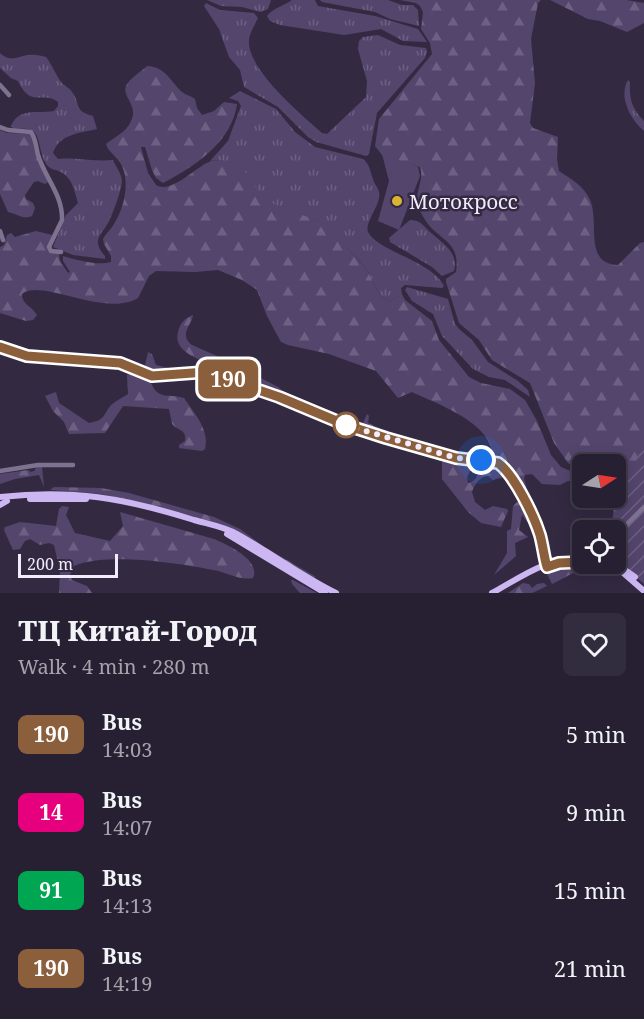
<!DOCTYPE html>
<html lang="en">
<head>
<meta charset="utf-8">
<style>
  body { margin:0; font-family:"Noto Serif",serif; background:#322d3e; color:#f1f3f6; height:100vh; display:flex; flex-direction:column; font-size:22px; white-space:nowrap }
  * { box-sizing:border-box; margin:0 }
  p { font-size:20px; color:#a4a3ac }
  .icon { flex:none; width:33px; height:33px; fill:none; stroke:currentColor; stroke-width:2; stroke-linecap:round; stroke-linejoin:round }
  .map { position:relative; height:593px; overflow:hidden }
  .panel { display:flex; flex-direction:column; background:#262032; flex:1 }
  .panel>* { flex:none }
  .badge { padding:0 12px; border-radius:9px; font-size:21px; line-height:39px }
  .needle { width:39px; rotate:78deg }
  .controls { position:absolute; left:572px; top:454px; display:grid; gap:12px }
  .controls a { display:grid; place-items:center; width:54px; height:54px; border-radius:9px; background:#262032; box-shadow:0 3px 15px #0003,0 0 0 2px #423e4d; font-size:30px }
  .scale { position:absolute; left:18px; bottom:15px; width:100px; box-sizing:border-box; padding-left:6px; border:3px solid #f1ecfb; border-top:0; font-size:16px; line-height:21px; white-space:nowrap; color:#f1ecfb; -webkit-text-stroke:4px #332a42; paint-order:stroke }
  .you { position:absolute; width:30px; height:30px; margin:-15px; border:4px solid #fff; border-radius:50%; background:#1a73e8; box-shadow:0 0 0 9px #1a73e833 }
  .map>.badge { position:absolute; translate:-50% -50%; box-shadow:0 0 0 3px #fff }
  .round { display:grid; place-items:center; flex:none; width:63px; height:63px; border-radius:9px; background:#322d3e }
  .overview { display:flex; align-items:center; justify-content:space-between; height:102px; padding:0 18px }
  h1 { font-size:28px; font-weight:800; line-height:45px }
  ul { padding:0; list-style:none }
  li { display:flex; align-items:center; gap:18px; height:78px; padding:0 18px }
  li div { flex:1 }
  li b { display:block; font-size:22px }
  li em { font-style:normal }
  li .badge { min-width:66px; font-weight:700; text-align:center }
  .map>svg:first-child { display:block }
  .grass { fill:url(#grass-tufts) }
  .forest { fill:url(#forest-firs) }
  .park { fill:#54456d }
  .garden { fill:url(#garden-furrows) }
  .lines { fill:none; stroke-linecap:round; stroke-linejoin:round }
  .minor { stroke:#7d7390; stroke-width:4.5 }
  .major { stroke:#ccb7f2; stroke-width:6 }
  .line-casing { stroke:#fff; stroke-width:14 }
  .line { stroke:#8b5e3c; stroke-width:9 }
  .walk { stroke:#f1ecfb; stroke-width:6; stroke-dasharray:0 10.8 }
  .poi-dot { fill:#dab333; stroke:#332a42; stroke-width:2 }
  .stop-dot { fill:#fff; stroke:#8b5e3c; stroke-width:3 }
  .labels { text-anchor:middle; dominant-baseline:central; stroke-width:5; stroke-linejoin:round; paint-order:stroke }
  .poi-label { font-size:20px; fill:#f1ecfb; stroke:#332a42; text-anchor:start }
</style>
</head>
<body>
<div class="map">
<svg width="644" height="593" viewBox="0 0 644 593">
  <defs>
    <pattern id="grass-tufts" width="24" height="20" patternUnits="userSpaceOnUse" patternTransform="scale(1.5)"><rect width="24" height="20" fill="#54456d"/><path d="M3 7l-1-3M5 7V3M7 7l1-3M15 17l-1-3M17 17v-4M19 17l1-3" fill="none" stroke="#6d6083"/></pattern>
    <pattern id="forest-firs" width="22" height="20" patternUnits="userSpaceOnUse" patternTransform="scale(1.5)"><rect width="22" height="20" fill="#54456d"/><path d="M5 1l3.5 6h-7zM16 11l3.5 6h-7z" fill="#6d6083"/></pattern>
    <pattern id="garden-furrows" width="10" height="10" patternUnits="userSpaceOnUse" patternTransform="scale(1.5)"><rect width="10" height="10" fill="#54456d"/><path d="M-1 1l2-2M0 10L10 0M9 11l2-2" fill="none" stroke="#6d6083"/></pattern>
  </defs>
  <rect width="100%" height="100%" fill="#332a42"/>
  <!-- grass -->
  <g class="grass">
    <path d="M207,0H271L268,9L261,12L242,7L221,6Z"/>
    <path d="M292,0H315L318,6L375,16L418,29L427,42L403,41L381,29L344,35L280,25L270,21L267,16C273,8 284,6 292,0Z"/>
    <path d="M320,0H388L402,5H413L418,10L419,26L390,19L375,12L322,2Z"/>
    <path d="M206,3L220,10L254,13L258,18C255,24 250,33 249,39C246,69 301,114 322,133L327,134L366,97L367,81L358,49L359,41L363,37L378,35L400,45L426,48L427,51L425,58L377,113L369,154L366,156L316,142L308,137L278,107L244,87L240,70L229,57L219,29L204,6Z"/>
    <path d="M0,53C11,63 17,56 30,55C35,54 41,56 46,57C52,65 56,75 61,82C64,86 70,88 72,92C81,103 73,111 93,116L97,129C80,133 59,134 53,153L58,159C76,157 94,162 113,160C116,167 122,174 122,182C121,191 114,210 110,219C104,234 89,238 105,256V259L73,255L53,247L66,215L78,203C75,193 73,181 64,174C56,168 49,171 45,162C40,154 40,136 33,131C29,128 19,129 14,129L11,126C19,107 37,114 54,111L58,106V102C43,90 31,109 18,81L11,78L0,68Z"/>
    <path d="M628,80L630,82C629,99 632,109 644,121V131C631,120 618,97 628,80Z"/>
    <path d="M240,91L276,109L295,132L315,147L363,159C370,165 370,171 373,179C374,184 378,187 379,192C382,204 364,222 368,232C377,251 432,261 444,286L442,288L405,285L401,288L402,294L390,301C376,296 374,280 366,269C360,260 351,253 344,245C340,240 338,234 334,230C323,218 283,213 267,200C243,182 249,157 210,161L228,141L241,106L238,101L229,98Z"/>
    <path d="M410,220C421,220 423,226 430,232C442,243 459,252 454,271L442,276L432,267L390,242L389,238Z"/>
    <path d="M407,287L448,299L455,324L459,329L472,340L488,362L518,381L528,390L530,397L505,380L489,377L473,369L442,336L433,314L412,301L405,290Z"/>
  </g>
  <!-- forest -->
  <g class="forest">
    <path d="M400,0H541L538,3L531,39L535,83L530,123L533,128L558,137L557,159L559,171C571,179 584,186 590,200C600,222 583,264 618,265L640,243L644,242V475L622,488L615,495V465H582V471L568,463L554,443L530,383L492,360L479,340L459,323L446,282V279L456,272C461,239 437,241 424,218C421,213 417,205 417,200C417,188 424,179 420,167L386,160L375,146L379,119L432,54L430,43L421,29L423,12L420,6L416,3Z"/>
    <path d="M550,0H626L644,3V23L627,32L600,21L588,19Z"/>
    <path d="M147,66C166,67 170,81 182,92C186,95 191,96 195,99L197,108L202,115L214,111L224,102L237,104C232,142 194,167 163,183L156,178L152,170L145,147H141L148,173L156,185C172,195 198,164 212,161C220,159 232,161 239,166C250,173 255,193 272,203C286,211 327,221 335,230C339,235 341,241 345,245C351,254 360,260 366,269C374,280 376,296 390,301L402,294L405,300L432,321L439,340L469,377L481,383L510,389L525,400L537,421L551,455L561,467L582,476V482L568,481L560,485L542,484L532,474L525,475L524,479L538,525L511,471L506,464L492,456C493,423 437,404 412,392L398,398L376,371L329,354L288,345L281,342L267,316L257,290L242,280L218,270L195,272L156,271L149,276L138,298C103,318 42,278 22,294C22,305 32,306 37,315L33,320L26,321L0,313V247L4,245L7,235L11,233L15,237L36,231L52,235L48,247L59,253L60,261L68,273L70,272L63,261V256C77,260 97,266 111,262V256L104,244L103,239C106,233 111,230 114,224C124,208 130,183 122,166C117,156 108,152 106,144C112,139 120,135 125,130C145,107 121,99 126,86C130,78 141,72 147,66Z"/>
    <path d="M0,130L7,133L31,134L48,182L45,184L38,181L34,182L25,195L26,199L33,203L35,208L32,216C23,220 18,214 8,212L0,194Z"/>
    <path d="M193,315C192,325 178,334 192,345L226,360L280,388L283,393L336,413L337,415L223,374C210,359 172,357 178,332C180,323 185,318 193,315Z"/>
    <path d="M148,352L152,354L156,365L173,369H192C180,375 156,377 144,370Z"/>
    <path d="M131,373L150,381C158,401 167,393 184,398C194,413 210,430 205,449L202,451L179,448V445L185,441C187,429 178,431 172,424L169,409L123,406L105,433L69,434L64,422L53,411L45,396L56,392L59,403L89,423C109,420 102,411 115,402C119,399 124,397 128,394L127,375Z"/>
    <path d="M367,414L369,416L368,423L395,435V437L363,428V423Z"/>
    <path d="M442,460L473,465L467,477L468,483C479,481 477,472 481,464C491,462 499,465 504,474V477L493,480L488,476C479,477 475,484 472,492L475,502L485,510L493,506L507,509L508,511L501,527L481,523L468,512L442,479Z"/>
    <path d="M37,466L42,467L44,487L39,475L15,479L0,484V474L28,470L31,472L34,471Z"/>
    <path d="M54,487L101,488L129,493L214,517L240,529L263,546L316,577L313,578L249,540L152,505L101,494L50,490Z"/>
    <path d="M517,502L521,503L537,535L522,515L519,530L528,537L515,543L516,556L494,575L507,553V531L511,529L513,506Z"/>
    <path d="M62,506L69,507L66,515L75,533L110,541L123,526L120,512L214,539C228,545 261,560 253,578C239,581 227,572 213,570C179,563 106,552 74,566L70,575L72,580L87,586L92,593H59L60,571L54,545L49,543L40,545L30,539L25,541L20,549L13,550L4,530L5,527L20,522L56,526L59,509Z"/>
    <path d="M581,569L552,584L547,574L559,570Z"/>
    <path d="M291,580H293L317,593H300L292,584Z"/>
    <path d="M523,583L529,584L532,588L537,584L544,583L547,586L532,593H508Z"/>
  </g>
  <!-- park -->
  <path class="park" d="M382,154L418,167L420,176L399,230L378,221L389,181Z"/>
  <!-- garden -->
  <path class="garden" d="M644,443V584L624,567L615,563V531H611L615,500L628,479Z"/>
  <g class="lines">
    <!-- minor -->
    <g class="minor">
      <path d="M0,85L9,95"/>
      <path d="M0,127L8,130L31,132C36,139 36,147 38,155C45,178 63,195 62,220L49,247L51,251L61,252"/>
      <path d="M0,231L3,240"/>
      <path d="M0,347L27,356L120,363L152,376L206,372L261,390L346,425L386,438L456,458L498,463C514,475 532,513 539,532C543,543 544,554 547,565"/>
      <path d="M0,471L38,465H73"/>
      <path d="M615,552L624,527L644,507"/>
    </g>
    <!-- major -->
    <g class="major">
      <path d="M0,497C73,489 124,498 194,520C208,524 225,527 237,534C271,553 301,576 336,593"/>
      <path d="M30,499H86"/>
      <path d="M0,505L7,501"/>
      <path d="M227,534L325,593"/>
      <path d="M615,563L635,577"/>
      <path d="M605,564L621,571L644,591"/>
      <path d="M492,593C523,576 546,558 582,558"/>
    </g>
  </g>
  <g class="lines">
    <defs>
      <path id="line" d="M0,347L27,356L120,363L152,376L206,372L279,397L346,425L386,438L456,458L498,463C514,474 534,516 540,535C543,546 544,557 547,567L559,563L582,562"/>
    </defs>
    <!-- line casing -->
    <use href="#line" class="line-casing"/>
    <!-- line -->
    <use href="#line" class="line"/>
    <!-- walk -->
    <path class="walk" d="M346,425L456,458L481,460"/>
  </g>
  <!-- markers -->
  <circle class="poi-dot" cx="397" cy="201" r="6"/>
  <circle class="stop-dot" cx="346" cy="425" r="12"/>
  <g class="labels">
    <!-- poi labels -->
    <g class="poi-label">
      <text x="409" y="201">Мотокросс</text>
    </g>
  </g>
</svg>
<div class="controls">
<a><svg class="needle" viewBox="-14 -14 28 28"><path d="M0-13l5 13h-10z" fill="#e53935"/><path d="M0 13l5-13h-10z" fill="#a4a3ac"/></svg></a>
<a><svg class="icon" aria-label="locate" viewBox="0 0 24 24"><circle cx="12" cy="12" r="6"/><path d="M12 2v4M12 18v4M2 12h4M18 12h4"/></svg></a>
</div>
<div class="scale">200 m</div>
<div class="you" style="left:481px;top:460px"></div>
<b class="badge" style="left:228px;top:379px;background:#8b5e3c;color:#fff">190</b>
</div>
<section class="panel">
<div class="overview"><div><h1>ТЦ Китай-Город</h1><p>Walk · 4 min · 280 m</p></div><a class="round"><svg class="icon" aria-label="heart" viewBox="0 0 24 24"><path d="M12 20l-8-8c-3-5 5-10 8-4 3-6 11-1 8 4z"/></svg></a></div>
<ul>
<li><span class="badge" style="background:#8b5e3c;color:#fff">190</span><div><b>Bus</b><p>14:03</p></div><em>5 min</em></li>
<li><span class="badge" style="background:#e6007e;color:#fff">14</span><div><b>Bus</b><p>14:07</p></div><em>9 min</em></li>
<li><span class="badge" style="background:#00a651;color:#fff">91</span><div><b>Bus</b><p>14:13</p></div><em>15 min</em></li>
<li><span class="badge" style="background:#8b5e3c;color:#fff">190</span><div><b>Bus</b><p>14:19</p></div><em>21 min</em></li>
</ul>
</section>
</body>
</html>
